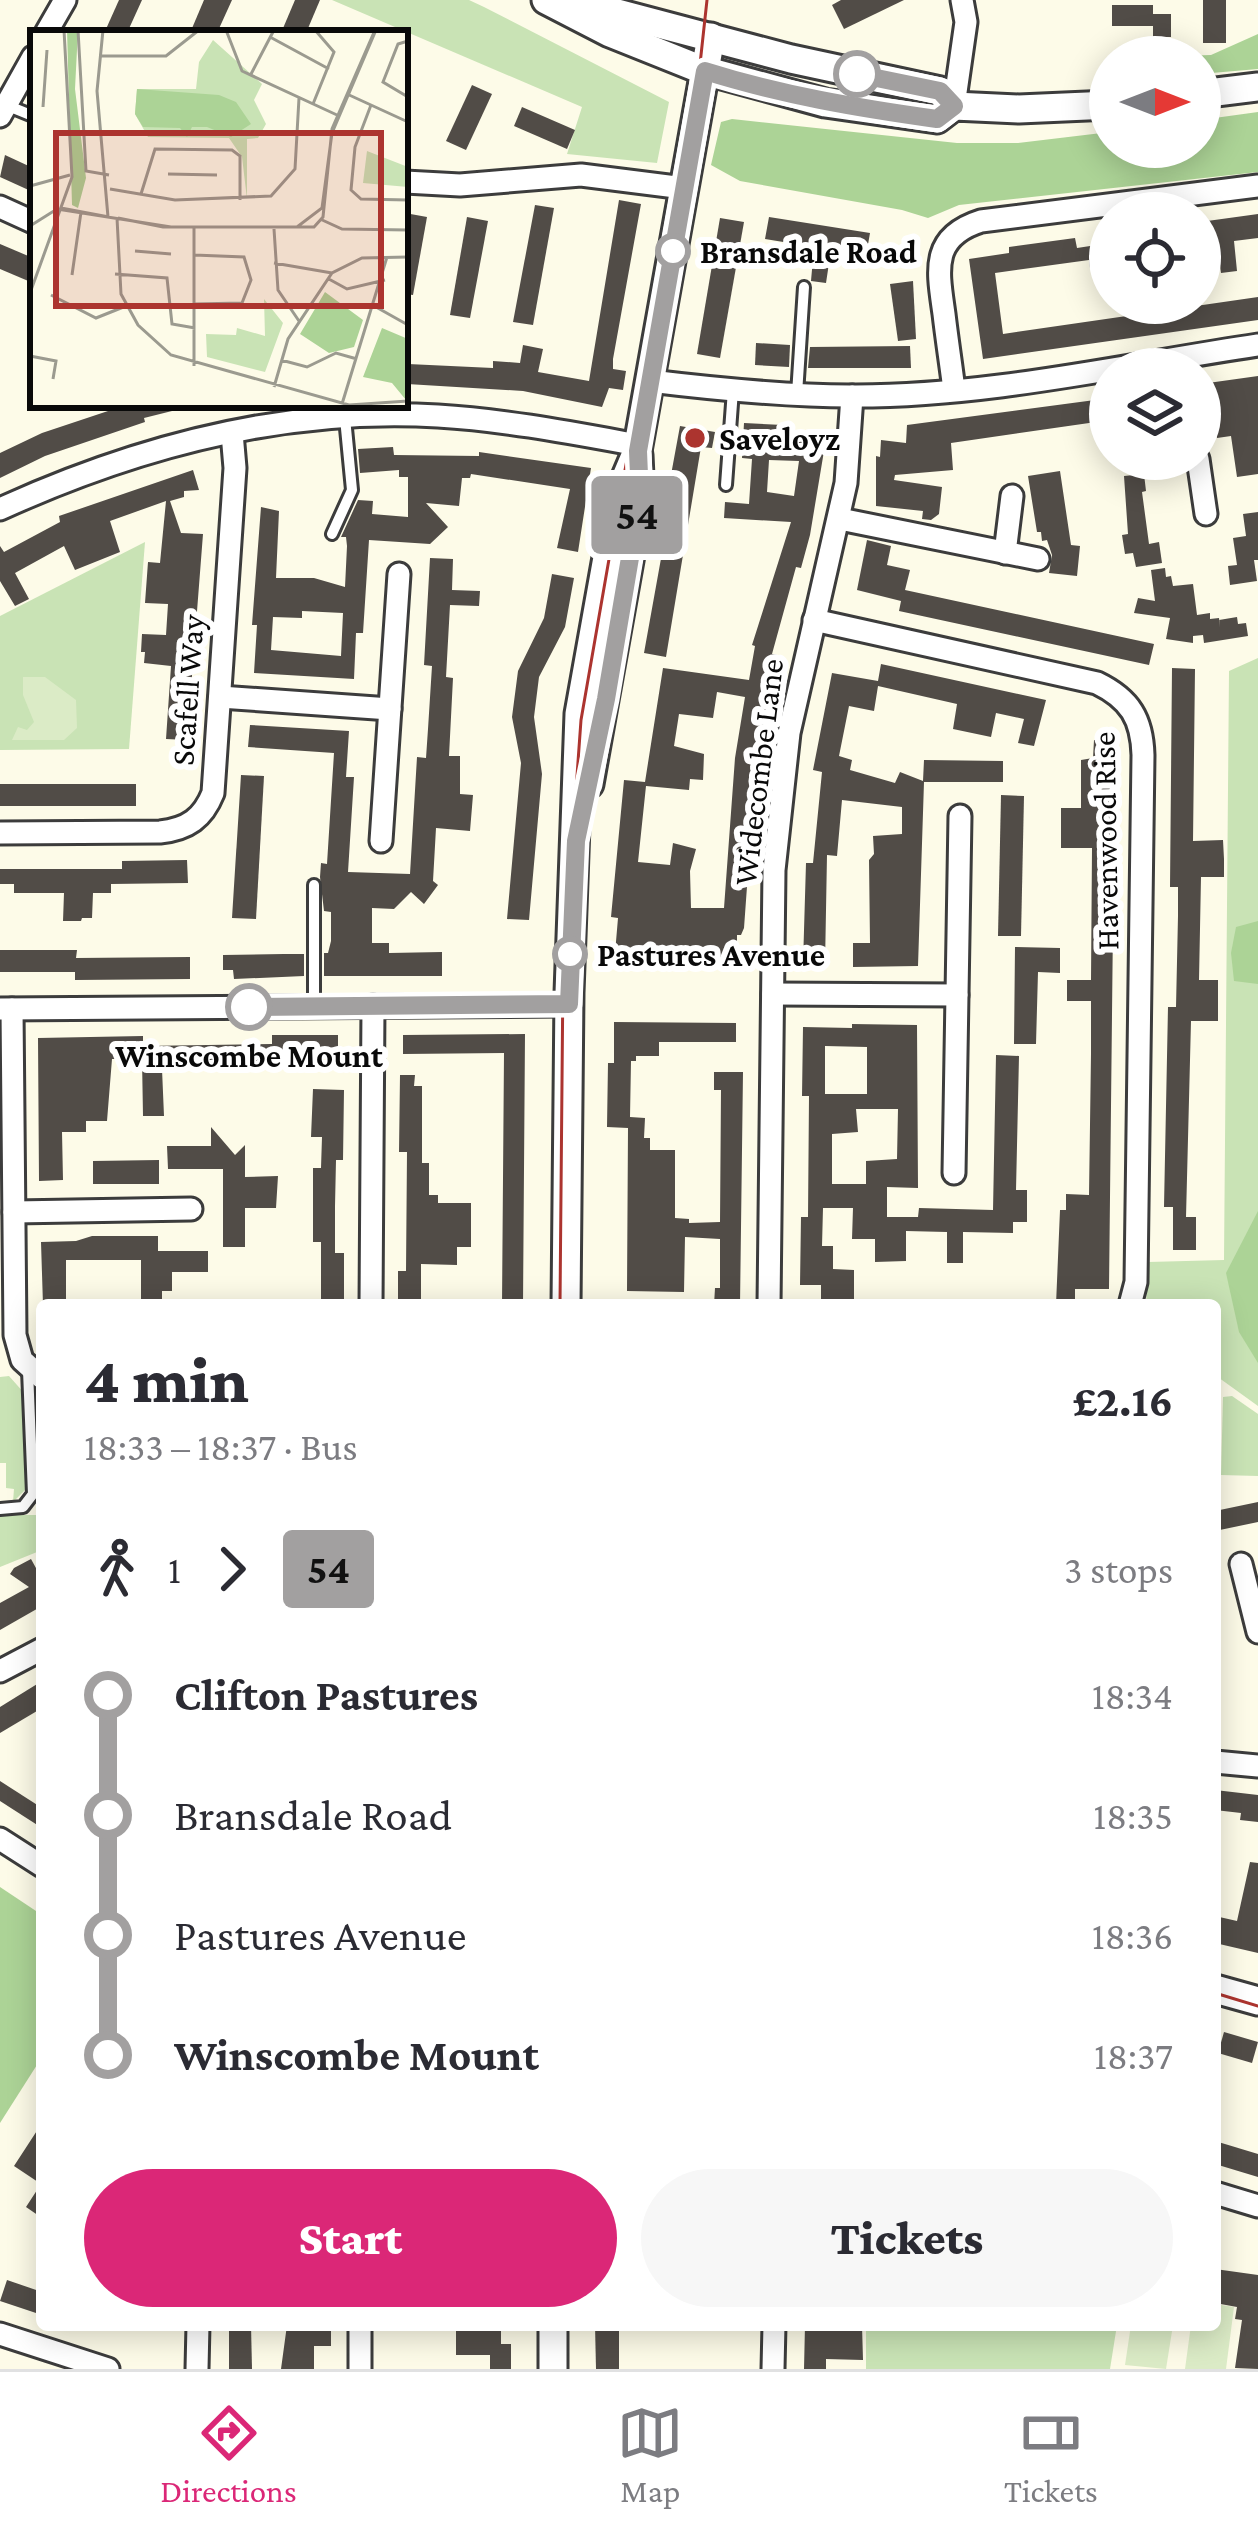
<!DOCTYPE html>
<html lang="en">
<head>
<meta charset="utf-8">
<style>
  body { margin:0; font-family:"Crimson Pro",serif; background:#f7f7f7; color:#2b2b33; height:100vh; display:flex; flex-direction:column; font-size:45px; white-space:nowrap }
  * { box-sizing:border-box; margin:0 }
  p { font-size:39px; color:#7c7c81 }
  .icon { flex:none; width:66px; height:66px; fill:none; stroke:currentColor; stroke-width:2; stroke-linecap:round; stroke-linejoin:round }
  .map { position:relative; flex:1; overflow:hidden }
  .drawer { position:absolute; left:36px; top:1299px; width:1185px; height:1032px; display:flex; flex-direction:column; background:#fff; border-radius:12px; box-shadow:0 6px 30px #0003 }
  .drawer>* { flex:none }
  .badge { padding:0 24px; border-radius:9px; font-size:42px; line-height:78px }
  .needle { width:78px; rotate:90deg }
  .buttons { position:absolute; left:1089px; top:36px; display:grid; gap:24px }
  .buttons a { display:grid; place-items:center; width:132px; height:132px; border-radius:50%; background:#fff; box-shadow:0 6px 30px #0003; font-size:60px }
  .map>.badge { position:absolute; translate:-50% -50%; box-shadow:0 0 0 6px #fff }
  .legs { display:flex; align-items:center; gap:18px; height:132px; padding:0 48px; font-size:39px }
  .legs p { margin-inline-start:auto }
  .head { display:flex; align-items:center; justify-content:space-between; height:204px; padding:0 48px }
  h1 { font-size:66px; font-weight:800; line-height:90px }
  .cta { display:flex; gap:24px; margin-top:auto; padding:24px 48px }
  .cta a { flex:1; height:138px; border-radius:72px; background:#db2777; color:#fff; font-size:48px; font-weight:800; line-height:138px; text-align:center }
  .cta a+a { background:#f7f7f7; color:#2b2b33 }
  ul { padding:0 48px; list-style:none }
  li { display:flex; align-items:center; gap:42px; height:120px; font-size:45px }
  li i { display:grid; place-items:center; width:18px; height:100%; margin:0 15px; background:currentColor }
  li i::after { content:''; width:30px; height:30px; margin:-15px; border:9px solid; border-radius:50%; background:#fff }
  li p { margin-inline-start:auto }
  li:first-child i { background:linear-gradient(#0000 50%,currentColor 0) }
  li:last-child i { background:linear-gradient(currentColor 50%,#0000 0) }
  .dock { display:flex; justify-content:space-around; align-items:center; height:168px; border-top:3px solid #e1e1e2; background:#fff; font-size:33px; color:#7c7c81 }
  .dock a { display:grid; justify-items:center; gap:6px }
  .dock .on { color:#db2777 }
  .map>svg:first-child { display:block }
  .green { fill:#c9e3b5 }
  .forest { fill:#acd396 }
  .pitch { fill:#dbebc6 }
  .building { fill:#514c47; fill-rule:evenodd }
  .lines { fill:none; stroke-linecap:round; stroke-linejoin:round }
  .service-casing { stroke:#3c3c3c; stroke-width:16 }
  .minor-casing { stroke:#3c3c3c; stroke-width:27 }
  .tertiary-casing { stroke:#3c3c3c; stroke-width:33 }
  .service { stroke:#fff; stroke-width:10 }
  .minor { stroke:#fff; stroke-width:21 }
  .tertiary { stroke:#fff; stroke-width:27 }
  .tram { stroke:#ac342f; stroke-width:3 }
  .line-1-casing { stroke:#fff; stroke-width:27 }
  .line-1 { stroke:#a2a0a0; stroke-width:18 }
  .stop-1-dot { fill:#fff; stroke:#a2a0a0; stroke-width:6 }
  .poi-dot { fill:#ac342f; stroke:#fff; stroke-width:4.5 }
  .labels { text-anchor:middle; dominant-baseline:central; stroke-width:12; stroke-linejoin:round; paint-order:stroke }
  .stop-label { font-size:33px; font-weight:bold; fill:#090909; stroke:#fff; text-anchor:start }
  .poi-label { font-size:33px; font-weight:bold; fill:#090909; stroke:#fff; text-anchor:start }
  .street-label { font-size:33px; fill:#090909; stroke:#fff }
  .inset-road { fill:none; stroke:#9b9a8f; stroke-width:3 }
  .view { fill:#ac342f; fill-opacity:0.15; stroke:#ac342f; stroke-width:6 }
  .inset-edge { fill:none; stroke:#090909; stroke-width:6 }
</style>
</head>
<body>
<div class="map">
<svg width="1258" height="2369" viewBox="0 0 1258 2369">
  <rect width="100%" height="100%" fill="#fdfbe8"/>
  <!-- green -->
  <g class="green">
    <path d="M332,0H469L484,7L669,102L657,163L567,154L582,107Z"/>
    <path d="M145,542L129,749L0,750V616Z"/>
    <path d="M1258,658V1406L1215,1375V1305H1146L1148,1262L1224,1260L1229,671Z"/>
    <path d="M9,1376L25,1394L27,1488L13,1502L14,1489L6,1488V1463H0V1377Z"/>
    <path d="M1232,1396L1258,1414V1476L1221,1475L1223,1397Z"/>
    <path d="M0,1515H42V1550L0,1567Z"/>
    <path d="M866,2325H1117L1110,2369H866Z"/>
  </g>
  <!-- forest -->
  <g class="forest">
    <path d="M1258,34V69L1200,74V57H1144L1211,55Z"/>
    <path d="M1258,112V172L959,205L928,218L902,210L740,181L711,165L721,122L732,119L957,143H1018L1110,132V147H1200V120Z"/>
    <path d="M1258,921V984L1234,981L1231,953L1236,927Z"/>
    <path d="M1258,1211V1363L1239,1332L1226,1273Z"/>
    <path d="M0,1887L42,1915V2057L0,2123Z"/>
  </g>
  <!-- pitch -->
  <g class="pitch">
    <path d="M23,677H45L76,700L77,728L64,740H12L18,727L27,730L34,722L23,695Z"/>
    <path d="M1215,2304L1234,2307L1226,2369H1185L1191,2325H1215Z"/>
    <path d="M1131,2325H1173L1166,2369L1125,2365Z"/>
  </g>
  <!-- building -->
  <g class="building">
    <path d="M119,0H142L127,33L106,29Z"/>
    <path d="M204,0H232L217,33H190Z"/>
    <path d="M295,0H320L306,33H281Z"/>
    <path d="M841,0H904L844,29L832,5Z"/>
    <rect x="1203" y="0" width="23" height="43"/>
    <path d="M1112,5H1153V14H1171V37H1153V26H1112Z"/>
    <path d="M472,85L492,94L466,150L446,141Z"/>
    <path d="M522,107L575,130L567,149L514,126Z"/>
    <path d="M5,155L33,168V192L0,177Z"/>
    <path d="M619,200L641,204L613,359V369L626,371L623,390L609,388L602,407L523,391L407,384L408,364L493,368V361L520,363L523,345L543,349L538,372L589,381Z"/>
    <path d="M535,205L554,208L533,325L513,322Z"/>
    <path d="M405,213L427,217L413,295L405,294Z"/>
    <path d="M1258,214V238L1234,241L1237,271L1221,273L1217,243L1200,245V222Z"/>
    <path d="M467,217L488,221L470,318L450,315Z"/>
    <path d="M769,217L870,233L866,256L831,250L826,283L811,281L814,247L765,239Z"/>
    <path d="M720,218L744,222L720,358L697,354Z"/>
    <path d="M1075,238L1077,248L1110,243V265L1090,268L1089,260L995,273L1003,334L1258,297V320L983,359L969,259L1009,253V247Z"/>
    <path d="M0,244L33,258V283L0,269Z"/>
    <path d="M913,281L916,339L898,341L890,284Z"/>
    <path d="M756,343L790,345L789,367L755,365Z"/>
    <path d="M910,346L911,368H808L810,347Z"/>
    <path d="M1258,376V474L1237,477L1231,436L1217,438L1208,383Z"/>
    <path d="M1110,398V420L951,443L953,470L895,475L894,480L942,487L939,514L931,520L922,519L923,511L876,506V456L880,457L881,440L906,443L907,425Z"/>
    <path d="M126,405H175L176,410L144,418L145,422L45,456L0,478V453L42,433Z"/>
    <path d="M744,423L783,425L782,432L826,439L810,535L801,568L796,567L772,654L777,655L755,776L744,928L741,935H737V965H614L618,918L611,917L624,780L645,782L663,668L749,680L755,646L752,645L791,522L724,518L725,502L749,504L752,459L742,458ZM769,460L799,461L794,496L767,492ZM717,692L745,697L735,758L724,908H691L690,871L696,849L673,843L670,865L638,862L646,786L689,790L690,779L703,780L704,754L674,746L679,714L713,718Z"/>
    <path d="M680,426L715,432L712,448L701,447L666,657L644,653L671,503L666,502Z"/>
    <path d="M393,447L394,455L479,456V452L591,468L578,552L557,548L570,489L471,474L470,478H462L459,506L426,503L448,527L430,544L369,540L363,633H356L354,679L254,673L257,625H252L261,507L279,511L276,578H314L345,587L347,546L346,537H341L358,500L373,501L372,514L408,517V477H399V470L360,473L358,449ZM302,611L343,613L341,656L271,650L273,617L302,618Z"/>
    <path d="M193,470L199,490L184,491V497L170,501L181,533L203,534L187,740L166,739L171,666L144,663L145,652H141L142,634L166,635L168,604L145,603L148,562L160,563L166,501L110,521L120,552L75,570L64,546L15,573L29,599L15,606L0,581V546L4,552L60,522L59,516Z"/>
    <path d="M1060,471L1071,545L1080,546L1077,576L1049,573L1052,555L1047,540L1042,541L1041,532H1037L1028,476Z"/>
    <path d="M1144,474L1146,491L1142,492L1149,544L1159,542L1162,563L1136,567L1133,553L1125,554L1122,535L1128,534L1124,476Z"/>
    <path d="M1258,512V560H1254L1257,581L1230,585L1228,566L1237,565L1233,538L1246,536L1243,514Z"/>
    <path d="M867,540L891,546L887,565L910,570L905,590L1154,644L1149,665L899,611L901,601L857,590Z"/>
    <path d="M430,558L453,559L452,590L480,591L479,606L450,605L446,677L453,678L449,756H460V794L473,795L470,831L436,828L433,881L438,885L424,904L411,892L394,909L372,908V943H389V953L442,952V976H324V953H328L331,941V912L324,911L320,877L321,863L327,864L334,753L248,747L250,725L349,731L346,777H354L348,872L410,874L417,757L426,758L428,729L432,666L424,665Z"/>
    <path d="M1165,568L1166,577L1171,576L1173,586L1193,584L1197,615L1210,613V619L1219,618L1220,627L1219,620L1237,617L1238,624L1246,623L1248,636L1204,643L1203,635L1193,636V643L1166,639L1170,618L1134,613L1138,598L1155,601L1151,570Z"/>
    <path d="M552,574L574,578L565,627L539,677L534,717L542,774L529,920L507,919L521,763L512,717L518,671L544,618Z"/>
    <path d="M881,664L1046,700L1034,746L1018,743L1024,719L996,713L991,737L953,729L957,704L878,686L874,711L849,706L839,756L852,760L850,770L895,783L900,772L923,781L924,760L1003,761V782H924L918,966L853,967V943H870L869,860L874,854L873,836L902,834V807L842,800L837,856L827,855L825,965L803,964L806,863H813L822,772L813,770L832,673L878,681Z"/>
    <path d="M1172,668L1195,669L1193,841L1223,840L1224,859V877H1201L1199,980H1218V1021H1191L1186,1217H1196V1250H1173V1207H1164L1168,1007H1176L1178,916V887H1170Z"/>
    <path d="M1094,740L1115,741L1109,1289H1075V1305H1056L1060,1210H1066V1194L1089,1195L1091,1054V1001H1067V980H1091L1092,848H1061V808H1081V760L1093,758Z"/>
    <path d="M241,775L264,776L256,919L232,918Z"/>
    <rect x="0" y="784" width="136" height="22"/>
    <path d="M1001,795L1024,796L1021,936H998Z"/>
    <path d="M187,860L188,883L111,884V893H93L92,918H82L81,921H63L64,893H14V884H0V869H122V861Z"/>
    <path d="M1015,947L1060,948V973L1038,972L1036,1044H1014Z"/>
    <path d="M0,950H77L76,958L190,957V979L75,980V972H0Z"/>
    <path d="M284,954H304V976L234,979L233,970H223V955Z"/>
    <path d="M614,1022L736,1023V1042H659V1056H636V1061H631L630,1117L645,1118L644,1138H650V1150H675V1218L689,1219V1223L720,1222L721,1090H714V1072H743L740,1305H714L715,1288H720V1239L685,1237L684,1292L627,1291L628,1128L607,1127L608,1063H614Z"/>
    <path d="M852,1024L917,1025L918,1188L887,1187V1217H918L919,1208L993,1210L996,1055L1019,1056L1016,1190H1027V1222H1013V1233L963,1232V1263H947V1232L906,1231V1261L875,1262V1239H852L853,1208H823L822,1246H833V1269L854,1270V1303H821V1285H800L801,1217H808L809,1096H802L803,1027L852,1028ZM825,1046L867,1047V1094H825ZM856,1109H898L897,1159L866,1161V1184H832V1134L858,1132Z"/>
    <path d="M525,1034L523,1305H502L504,1053L403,1054V1035Z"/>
    <path d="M272,1035H338V1058H273V1068L162,1069L164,1116H143L142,1059H112L107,1121H86V1132H62L63,1180L39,1181L38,1038L143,1036V1046L272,1044Z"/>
    <path d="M400,1075H415L414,1086H422V1163H429V1195H438V1203H471V1247H457V1265L421,1264V1305H398V1271H406L407,1152H399Z"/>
    <path d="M313,1089L344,1090L343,1160H336L335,1206V1253H344V1305H321V1242H313V1168H321L322,1137H311Z"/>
    <path d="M211,1127L235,1155L245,1145V1177L278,1176L276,1208H245V1247H223V1169H168L167,1146H211Z"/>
    <path d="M159,1160V1184H93V1161Z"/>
    <path d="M92,1236H158V1251H208V1272H172V1291H162V1305H141V1260H66V1305H43L41,1242L76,1241Z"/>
    <path d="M1258,1502V1522L1215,1531V1511Z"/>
    <path d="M31,1559L42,1579V1606L0,1630V1603L29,1587L10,1574L14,1568Z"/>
    <path d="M42,1681V1708L0,1733V1707Z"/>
    <path d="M0,1781L42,1808V1828L0,1801Z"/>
    <path d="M1215,1790L1258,1795V1822L1240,1820L1241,1813L1215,1810Z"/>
    <path d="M1250,1862L1258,1863V1953L1215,1943V1916L1237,1921Z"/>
    <path d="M1224,2032L1258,2042L1252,2063L1218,2053Z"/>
    <path d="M42,2123V2218L26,2207L41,2184L14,2166Z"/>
    <path d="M1215,2141L1258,2154V2177L1215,2164Z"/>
    <path d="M1215,2269L1258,2275V2369L1235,2368L1242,2320L1235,2319L1237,2307L1215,2303Z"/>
    <path d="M7,2280L42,2292V2315L0,2301Z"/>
    <path d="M229,2325H251L252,2369H229Z"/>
    <path d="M287,2325H301V2330L331,2331V2346H314V2369H281Z"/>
    <path d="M456,2325H501V2344H511V2369H490V2355H456Z"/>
    <path d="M595,2325H619V2369H596Z"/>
    <path d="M805,2325H862L863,2360L826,2359V2369H804Z"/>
  </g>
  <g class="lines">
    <defs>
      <g id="service">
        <path d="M6,105L33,116"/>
        <path d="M797,394L804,287"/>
        <path d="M726,485L733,390"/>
        <path d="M332,534L352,490L345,418"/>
        <path d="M314,1007V885"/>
        <path d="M0,1509L23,1507L33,1494L28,1370"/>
      </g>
      <g id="minor">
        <path d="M46,33L65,0"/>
        <path d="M954,106L966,22L962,0"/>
        <path d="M0,116L33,57"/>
        <path d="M405,182L460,185L581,175L684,188"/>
        <path d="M0,207L33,222"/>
        <path d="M650,381C716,389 783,396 850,396C986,397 1124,365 1258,345"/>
        <path d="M954,390C951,365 947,340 944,314C938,271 930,237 981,221L1258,186"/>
        <path d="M1198,459L1206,514"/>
        <path d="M0,509C136,447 287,407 438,416C505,420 572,433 638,445"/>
        <path d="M840,519L1038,559"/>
        <path d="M1005,553L1012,496"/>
        <path d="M814,620L1097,683C1130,699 1142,719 1143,755L1136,1282L1130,1305"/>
        <path d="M220,697L390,709"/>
        <path d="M0,833L160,832C188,829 203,818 213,793L235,468L232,433"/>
        <path d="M381,841L399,574"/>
        <path d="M773,994L957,995"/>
        <path d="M0,1009L569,1005"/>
        <path d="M12,1009L15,1335L22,1360L42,1378"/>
        <path d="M954,1173L960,816"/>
        <path d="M14,1212L191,1209"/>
        <path d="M371,1305L373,1006"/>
        <path d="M769,1305L774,870L789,733L846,483L852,396"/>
        <path d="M1241,1564L1258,1632"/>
        <path d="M0,1671L42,1649"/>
        <path d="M1215,1762L1258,1766"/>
        <path d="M0,1839L42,1866"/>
        <path d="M1215,2193L1258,2206"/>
        <path d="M360,2325V2369"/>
        <path d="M0,2334L108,2369"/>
        <path d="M197,2369L198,2325"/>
        <path d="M773,2369L774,2325"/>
      </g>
      <g id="tertiary">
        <path d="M546,0L610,33L700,69L825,103L937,119L954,106L1019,109L1110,105"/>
        <path d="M568,0L791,59L940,91L954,106"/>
        <path d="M1200,94L1258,87"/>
        <path d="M589,784L640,499L638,455"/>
        <path d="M566,1305L569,993L579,714L618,496L637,451L711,37"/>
        <path d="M1215,1989L1258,2001"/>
        <path d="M553,2369V2325"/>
      </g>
    </defs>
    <!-- service casing -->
    <use href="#service" class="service-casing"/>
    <!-- minor casing -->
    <use href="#minor" class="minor-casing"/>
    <!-- tertiary casing -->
    <use href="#tertiary" class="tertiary-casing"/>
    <!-- service -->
    <use href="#service" class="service"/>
    <!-- minor -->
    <use href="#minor" class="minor"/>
    <!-- tertiary -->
    <use href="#tertiary" class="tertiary"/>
    <!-- tram -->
    <g class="tram">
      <path d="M593,760L640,476"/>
      <path d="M560,1305L563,971L581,720L620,496L696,101L707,0"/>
      <path d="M1215,1993L1258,2006"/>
    </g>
  </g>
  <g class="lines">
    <defs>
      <path id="line-1" d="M249,1007L569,1004L576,841L606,699L640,499L638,451L705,71C781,95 858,108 937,119L954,106L940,91L857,74"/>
    </defs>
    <!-- line-1 casing -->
    <use href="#line-1" class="line-1-casing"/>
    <!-- line-1 -->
    <use href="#line-1" class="line-1"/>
  </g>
  <!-- markers -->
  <g class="stop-1-dot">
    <circle cx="857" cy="74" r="21"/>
    <circle cx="673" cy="251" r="15"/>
    <circle cx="570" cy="954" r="15"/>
    <circle cx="249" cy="1007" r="21"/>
  </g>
  <circle class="poi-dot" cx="695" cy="438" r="12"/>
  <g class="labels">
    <!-- stop labels -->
    <g class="stop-label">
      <text x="700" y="251">Bransdale Road</text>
      <text x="597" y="954">Pastures Avenue</text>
      <text x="249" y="1055" text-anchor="middle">Winscombe Mount</text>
    </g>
    <!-- poi labels -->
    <g class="poi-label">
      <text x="719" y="438">Saveloyz</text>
    </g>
    <!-- street labels -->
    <g class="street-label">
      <text transform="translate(187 690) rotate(-86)">Scafell Way</text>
      <text transform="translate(758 772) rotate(-83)">Widecombe Lane</text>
      <text transform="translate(1105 841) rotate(-91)">Havenwood Rise</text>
    </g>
  </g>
  <!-- overview -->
  <g transform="translate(30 30)">
    <rect width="378" height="378" fill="#fdfbe8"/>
    <path d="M183,10L232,54L224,70L236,94L228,108L217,109V169L212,127L199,108L118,107L105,84L107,59H166L169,32ZM337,121L378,137V157L333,153ZM234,269L253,293L235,342L177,327L176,304L206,305L207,298L235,306Z" fill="#c9e3b5"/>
    <path d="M37,0H48L45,59L56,148L48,178L42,175ZM107,59L189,65L206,72L221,94L201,107L177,97H162L157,107L150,98L113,97L105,84ZM295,262L333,290L324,317L299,323L270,304ZM352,298L378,309L376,370L362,353L333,347Z" fill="#acd396"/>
    <path class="inset-road" d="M48,0L56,141L79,145M73,0L67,61L78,187M196,0L212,41L307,85M240,7L299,39M378,11L368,14L353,52L378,67M69,26H136L169,0M220,46L244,0M317,64L378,92M283,74L304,22L285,0M341,75L325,117L321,160L331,169L378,170M13,77L17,20M138,144L187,145M0,156L40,145M80,159L145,170L241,166L265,139L269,68M111,164L125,119L202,120L210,126V170M31,178L79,187M87,188L91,264L108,295L141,325L319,375L378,371M88,188L133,197H284L293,187L302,99L345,0M290,189L312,199L378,200M0,196L27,179L141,197H267L292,178L302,103L346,0M244,199L248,260L269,291M105,221L141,224M164,225L214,227L221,250L212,273L164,274M244,233L302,243M85,244L137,248L142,294L165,298M42,245L51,182M297,248L317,259L355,250M0,263L42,147L34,0M21,265L66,288L96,276M346,277L378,295M0,326L26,331L23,349M251,330L277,337L306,323L327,329M164,336V198M244,357L258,309L302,243L332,228L378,227M312,374L357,227"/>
    <path class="view" d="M26,103H351V276H26Z"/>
    <rect width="378" height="378" class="inset-edge"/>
  </g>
</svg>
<div class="buttons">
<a><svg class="needle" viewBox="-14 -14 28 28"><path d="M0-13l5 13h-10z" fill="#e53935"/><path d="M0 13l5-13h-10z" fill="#7c7c81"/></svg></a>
<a><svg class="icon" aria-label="locate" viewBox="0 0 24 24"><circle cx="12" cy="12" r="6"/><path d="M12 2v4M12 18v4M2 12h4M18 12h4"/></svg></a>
<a><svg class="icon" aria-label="layers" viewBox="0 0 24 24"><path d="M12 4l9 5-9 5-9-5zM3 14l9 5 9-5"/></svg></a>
</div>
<b class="badge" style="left:637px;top:515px;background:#a2a0a0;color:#111">54</b>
<section class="drawer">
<div class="head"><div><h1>4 min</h1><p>18:33 – 18:37 · Bus</p></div><b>£2.16</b></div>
<div class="legs"><svg class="icon" aria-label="walk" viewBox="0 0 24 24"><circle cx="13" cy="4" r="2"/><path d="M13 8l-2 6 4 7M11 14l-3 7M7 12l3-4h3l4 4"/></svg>1<svg class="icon" aria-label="forward" viewBox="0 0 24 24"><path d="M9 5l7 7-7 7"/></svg><b class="badge" style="background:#a2a0a0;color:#111">54</b><p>3 stops</p></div>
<ul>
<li><i style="color:#a2a0a0"></i><b>Clifton Pastures</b><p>18:34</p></li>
<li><i style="color:#a2a0a0"></i><span>Bransdale Road</span><p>18:35</p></li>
<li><i style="color:#a2a0a0"></i><span>Pastures Avenue</span><p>18:36</p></li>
<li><i style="color:#a2a0a0"></i><b>Winscombe Mount</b><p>18:37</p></li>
</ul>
<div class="cta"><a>Start</a><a>Tickets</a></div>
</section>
</div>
<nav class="dock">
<a class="on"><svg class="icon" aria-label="directions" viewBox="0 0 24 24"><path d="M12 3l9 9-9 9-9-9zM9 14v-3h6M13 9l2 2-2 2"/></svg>Directions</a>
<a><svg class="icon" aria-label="map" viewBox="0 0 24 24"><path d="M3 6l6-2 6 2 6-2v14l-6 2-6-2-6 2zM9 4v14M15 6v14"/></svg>Map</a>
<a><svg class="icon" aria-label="tickets" viewBox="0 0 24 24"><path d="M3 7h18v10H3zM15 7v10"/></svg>Tickets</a>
</nav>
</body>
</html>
